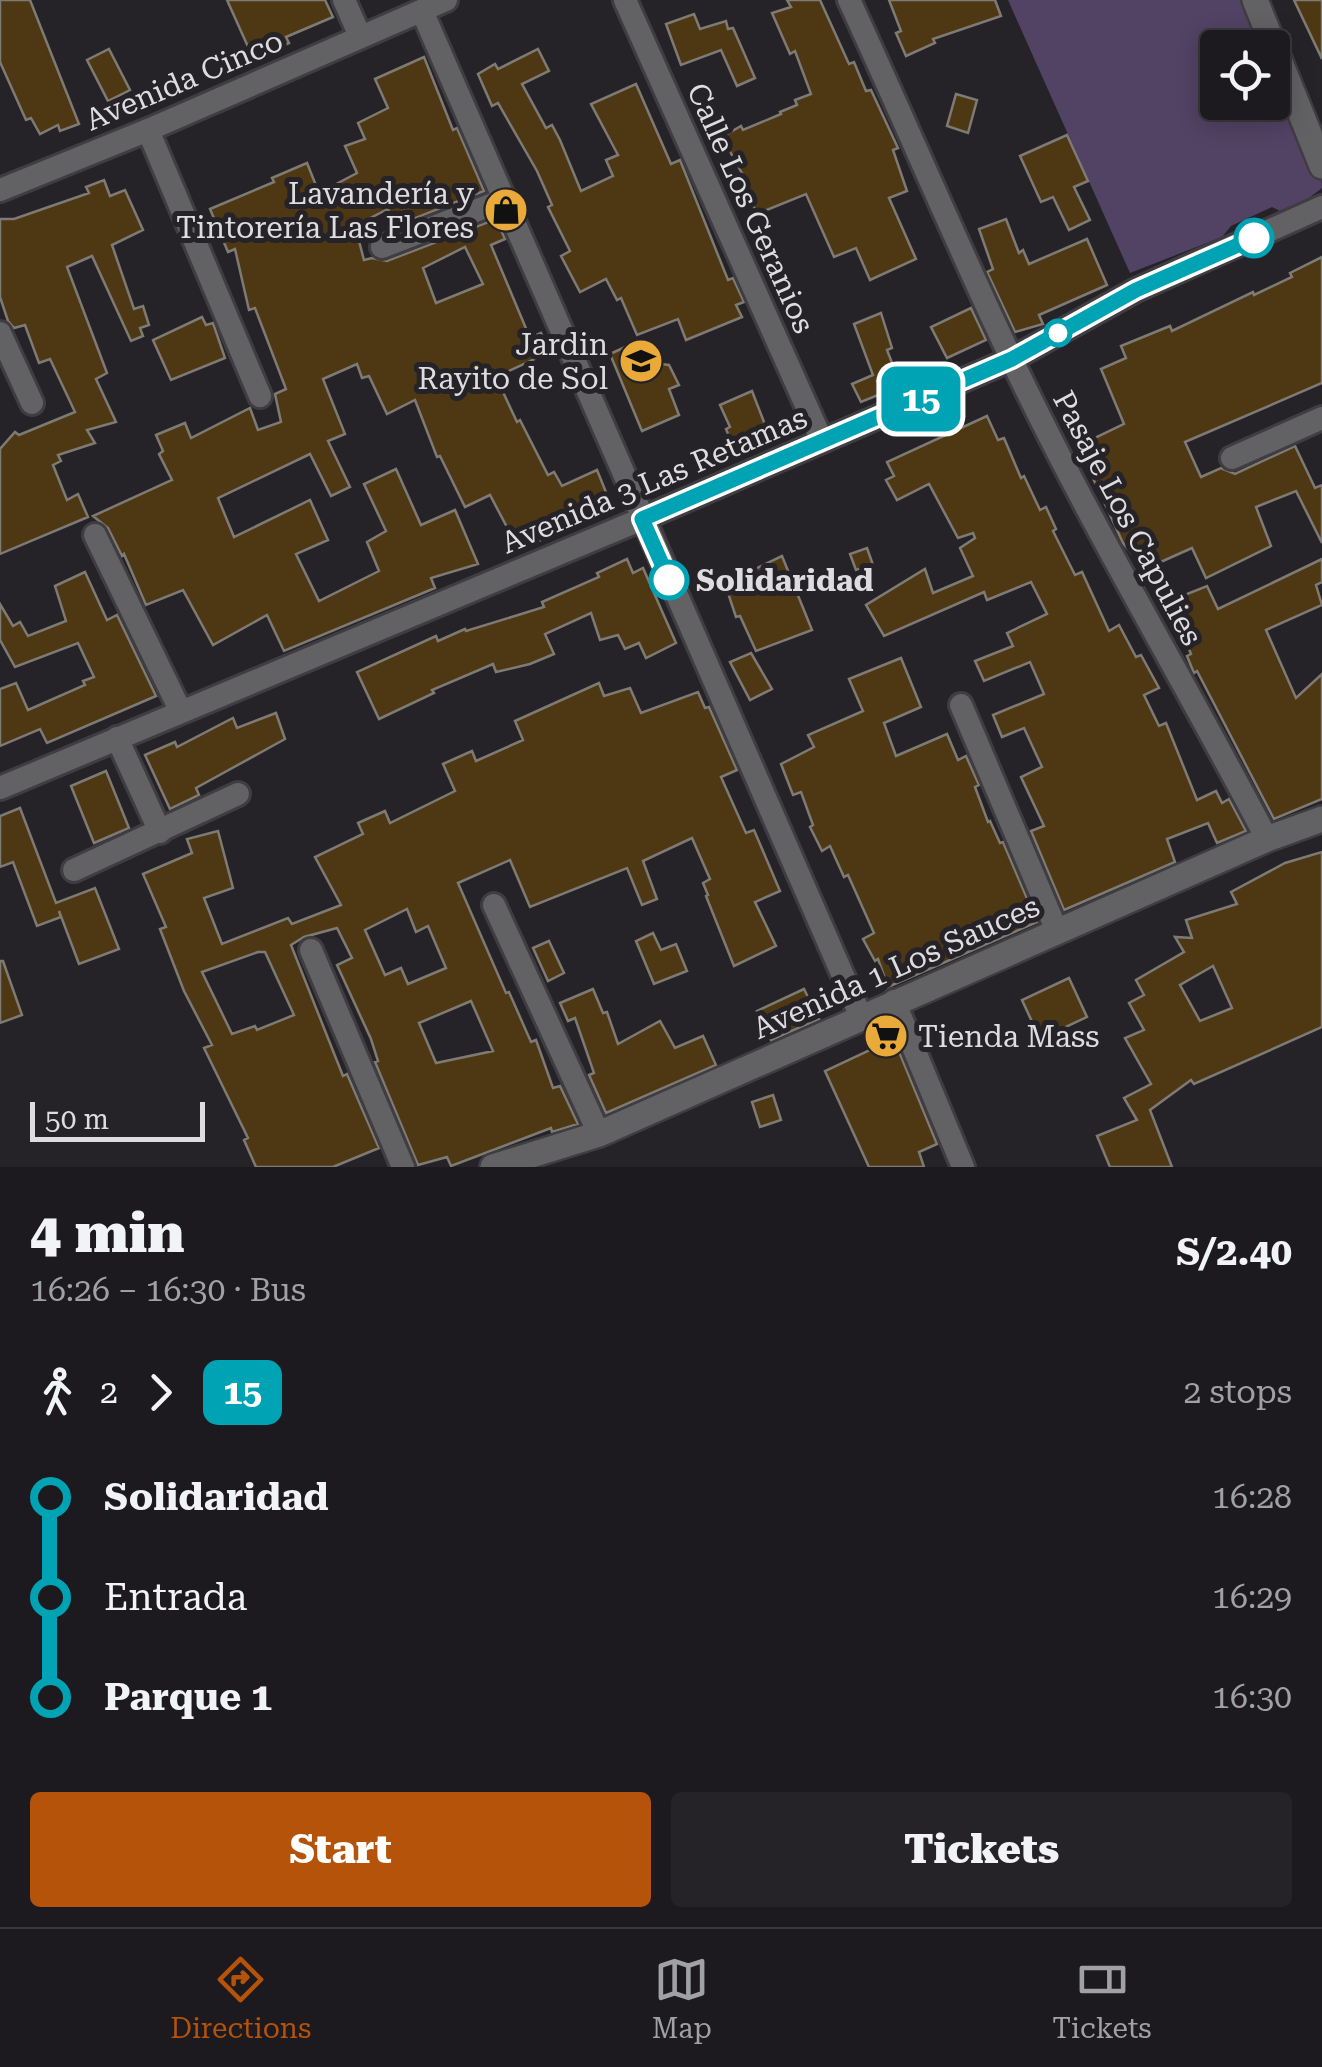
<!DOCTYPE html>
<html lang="en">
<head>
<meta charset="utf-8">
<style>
  body { margin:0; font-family:"Roboto Serif",serif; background:#252327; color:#f1f3f6; height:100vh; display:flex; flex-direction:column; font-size:38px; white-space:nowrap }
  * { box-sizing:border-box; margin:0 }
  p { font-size:32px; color:#a0a1a4 }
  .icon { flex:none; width:55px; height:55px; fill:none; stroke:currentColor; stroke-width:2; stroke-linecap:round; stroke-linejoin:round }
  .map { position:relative; height:1167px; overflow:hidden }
  .details { display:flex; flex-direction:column; background:#1c1a1e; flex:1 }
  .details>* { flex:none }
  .badge { padding:0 20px; border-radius:15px; font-size:35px; line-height:65px }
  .fabs { position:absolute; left:1200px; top:30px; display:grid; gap:20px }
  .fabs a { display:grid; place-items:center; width:90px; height:90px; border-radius:10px; background:#1c1a1e; box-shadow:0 5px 25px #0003,0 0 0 2px #3a383c; font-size:50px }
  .scale { position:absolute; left:30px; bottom:25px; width:175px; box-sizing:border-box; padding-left:10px; border:5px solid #dddcdf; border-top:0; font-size:28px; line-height:35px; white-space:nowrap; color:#dddcdf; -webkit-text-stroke:8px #252328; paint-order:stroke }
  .map>.badge { position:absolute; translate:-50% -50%; box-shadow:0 0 0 5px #fff }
  .legs { display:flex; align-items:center; gap:15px; height:110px; padding:0 30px; font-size:32px }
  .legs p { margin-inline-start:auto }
  .head { display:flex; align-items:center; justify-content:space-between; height:170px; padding:0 30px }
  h1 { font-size:55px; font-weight:800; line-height:75px }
  .cta { display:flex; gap:20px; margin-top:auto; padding:20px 30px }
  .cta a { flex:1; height:115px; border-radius:10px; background:#b45309; color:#fff; font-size:40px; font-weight:800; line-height:115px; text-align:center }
  .cta a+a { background:#252327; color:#f1f3f6 }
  ul { padding:0 30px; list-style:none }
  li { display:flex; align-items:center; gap:35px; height:100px; font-size:38px }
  li i { display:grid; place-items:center; width:15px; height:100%; margin:0 12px; background:currentColor }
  li i::after { content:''; width:25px; height:25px; margin:-12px; border:8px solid; border-radius:50%; background:#1c1a1e }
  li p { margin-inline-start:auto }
  li:first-child i { background:linear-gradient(#0000 50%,currentColor 0) }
  li:last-child i { background:linear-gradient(currentColor 50%,#0000 0) }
  .tab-bar { display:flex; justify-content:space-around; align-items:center; height:140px; border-top:2px solid #3a383c; background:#1c1a1e; font-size:28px; color:#a0a1a4 }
  .tab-bar a { display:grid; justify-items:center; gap:5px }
  .tab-bar .selected { color:#b45309 }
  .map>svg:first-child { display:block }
  .green { fill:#524264 }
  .building { fill:#4e3814; stroke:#7e7a74; stroke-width:2.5; fill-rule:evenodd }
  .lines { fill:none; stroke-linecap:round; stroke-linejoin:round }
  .minor-casing { stroke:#3f3d42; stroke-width:28 }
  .tertiary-casing { stroke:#3f3d42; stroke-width:30 }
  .minor { stroke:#626163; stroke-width:22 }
  .tertiary { stroke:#626163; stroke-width:25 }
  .line-1-casing { stroke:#fff; stroke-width:22 }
  .line-1 { stroke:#00a3b4; stroke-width:15 }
  .stop-1-dot { fill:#fff; stroke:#00a3b4; stroke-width:5 }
  .labels { text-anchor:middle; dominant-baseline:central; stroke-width:10; stroke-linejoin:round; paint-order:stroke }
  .street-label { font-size:30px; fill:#dddcdf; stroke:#252328 }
  .poi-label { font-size:30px; fill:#dddcdf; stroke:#252328; text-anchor:end }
  .stop-label { font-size:30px; font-weight:bold; fill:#dddcdf; stroke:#252328; text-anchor:start }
</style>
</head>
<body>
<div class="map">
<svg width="1322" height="1167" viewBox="0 0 1322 1167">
  <rect width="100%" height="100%" fill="#252328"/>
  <!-- green -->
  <path class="green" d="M1008,0H1245L1265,47L1218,48V102H1272L1273,65L1321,175L1322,188L1305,201L1280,211L1272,207L1231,226L1222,237L1130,273Z"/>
  <!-- building -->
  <g class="building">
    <path d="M0,0H30L79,124L60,131L58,125L40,134L31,118L26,120L0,62Z"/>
    <path d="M227,0H325L333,17L286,37L289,43L253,58Z"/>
    <path d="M787,0H820L849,64L854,62L866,91L871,90L898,148L893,150L907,191L889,198L916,259L870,280L856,248L834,257L806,194L757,214L741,178L744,177L722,137L741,126L743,130L781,114L780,112L797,105L795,100L811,94L795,51L790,54L772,13L791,7Z"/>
    <path d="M889,0H995L1001,16L933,39L935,43L906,56L896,33L901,31Z"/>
    <path d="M1294,0H1322V59Z"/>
    <path d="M694,14L700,29L726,21L728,29L733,28L755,78L737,86L721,50L681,65L666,24Z"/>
    <path d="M109,49L130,90L108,101L87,60Z"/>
    <path d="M538,49L549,71L522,84L546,128L552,125L560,140L581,191L613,176L606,160L618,155L591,104L636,84L671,164L680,160L728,280L733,278L744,302L736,305L742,317L686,340L678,319L637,335L621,298L617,300L606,279L580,292L561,256L570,251L548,207L552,205L537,171L498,103L492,106L478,74L495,64L498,69Z"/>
    <path d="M424,57L453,130L457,128L484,191L408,221L404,211L391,217L388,209L355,226L364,260L372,258L387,261L496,219L505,239L491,245L530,338L541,333L550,352L496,377L517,422L520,420L548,475L554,472L562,486L597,470L612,507L519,550L490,495L465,507L440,456L437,457L415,400L387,414L369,376L362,378L357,364L323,379L345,434L328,441L350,487L331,496L310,454L218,498L234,537L310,500L328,540L296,554L319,601L379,571L367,542L386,531L364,484L396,469L421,525L455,510L478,564L431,578L435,588L284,651L267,615L213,645L183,590L146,605L124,554L122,556L108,528L93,516L172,480L159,454L163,451L156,435L185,423L191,438L250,408L258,430L281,422L275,394L286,389L255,308L249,310L235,249L228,252L210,209L274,182L272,178L307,163L319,193L357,173L345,146L365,139L358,123L388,108L375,79ZM465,247L483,284L436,303L423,268Z"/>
    <path d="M956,94L977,100L968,133L947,126Z"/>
    <path d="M1067,135L1088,181L1074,187L1090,220L1069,230L1053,197L1041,202L1020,156Z"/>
    <path d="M104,180L110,196L125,190L143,230L112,245L134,309L143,306L149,325L140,328L143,336L131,341L92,256L67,267L107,373L96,379L116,422L87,430L95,443L58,455L61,461L53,465L67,500L78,494L88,517L0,554V449L15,432L19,435L75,412L50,359L39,363L25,325L14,328L8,321L0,297V219H14L89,193L86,187Z"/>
    <path d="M1006,219L1019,253L1023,250L1029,264L1087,239L1107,285L1039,315L1043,324L1015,332L987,272L993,269L979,229Z"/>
    <path d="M1322,257V383L1185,442L1201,477L1221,468L1235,474L1295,446L1315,488L1322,485V543L1296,491L1256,507L1271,546L1206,578L1192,548L1145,569L1137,551L1131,553L1123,543L1078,446L1124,424L1101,369L1126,358L1121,346L1170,326L1172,331L1253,292L1254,295L1292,277L1290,273Z"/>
    <path d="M971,308L986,340L947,358L931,327Z"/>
    <path d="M881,313L892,348L887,350L896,373L877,381L883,393L861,402L852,384L873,375L854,324Z"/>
    <path d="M202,317L206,325L213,323L225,358L171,380L153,340Z"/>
    <path d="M634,343L648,373L661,364L669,365L679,385L669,389L679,415L642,431L610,354Z"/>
    <path d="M752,391L771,440L737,455L726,429L730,427L720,405Z"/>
    <path d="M987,416L998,440L1004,438L1021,478L1024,476L1040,510L1046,507L1056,529L1053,531L1075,575L1082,572L1109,631L1119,625L1136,657L1141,655L1159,688L1144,695L1159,726L1166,723L1197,800L1216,791L1222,803L1229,799L1246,831L1217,843L1208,823L1167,839L1175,862L1064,910L1031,831L1044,826L1021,777L1042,767L1024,728L1002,737L993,715L1044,694L1030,662L984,681L975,661L1013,646L1007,633L1047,614L1031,582L987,600L984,592L884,636L866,605L925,569L933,593L973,576L960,548L975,538L973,533L958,538L929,484L897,500L886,480L894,476L887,462Z"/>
    <path d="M867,548L873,565L856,570L850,554Z"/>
    <path d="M782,556L812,630L756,651L740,616L736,617L725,584L757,573L755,569Z"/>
    <path d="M627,559L633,573L643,568L676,643L646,658L639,643L625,649L618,635L600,640L591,613L545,634L554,654L530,664L496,672L493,664L432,690L434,693L379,719L357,672L436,636L438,641L465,629L466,631L544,607L542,602L599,577L597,573Z"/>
    <path d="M1322,559V582L1316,585L1322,605L1266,630L1296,698L1322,674V799L1274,819L1197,671L1194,673L1187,656L1191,654L1181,631L1184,630L1172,600L1207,586L1218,609Z"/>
    <path d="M85,572L107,620L117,615L156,696L47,743L40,729L0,746V689L16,683L28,710L85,685L83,681L94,677L78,643L15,667L0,640V604L13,626L20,622L28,636L66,621L55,586Z"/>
    <path d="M751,653L772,689L750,700L730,662Z"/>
    <path d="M901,658L921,707L884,723L896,756L947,734L958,760L966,756L979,785L975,787L988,822L990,821L1000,843L1003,842L1037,922L888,987L878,959L875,961L863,939L874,933L848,875L844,877L830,846L822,851L810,827L813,825L801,792L793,795L781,764L814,747L808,735L863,711L849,679Z"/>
    <path d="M599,683L604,696L630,688L641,713L698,692L705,708L709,707L737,770L721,777L746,833L754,830L780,891L755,902L776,946L734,966L706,896L708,895L703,883L710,879L692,838L643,861L657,899L642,905L627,868L530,907L510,860L458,883L506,993L509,992L531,1042L536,1040L553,1088L560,1086L578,1124L552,1132L551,1128L451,1166L447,1157L418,1165L375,1062L378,1061L371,1039L337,965L352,958L337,928L304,937L291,945L343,1076L347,1074L379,1148L333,1167H256L244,1140L248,1138L204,1048L212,1045L184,991L160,929L166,927L143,874L192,853L187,839L218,831L233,888L204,898L222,944L288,918L292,924L341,905L315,857L363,834L358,823L385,811L390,823L455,791L443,764L472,751L476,761L523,740L515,721ZM407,909L416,932L428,926L446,968L408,984L401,968L385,975L365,930ZM258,952H265L294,1015L257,1030L255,1026L232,1034L202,972ZM471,1001L493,1051L436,1063L419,1023Z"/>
    <path d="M276,713L285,739L196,788L199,795L170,809L145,755L175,742L177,747L233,718L237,728Z"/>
    <path d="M106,771L129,828L94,843L71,786Z"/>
    <path d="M20,808L56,903L95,888L119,949L79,964L59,911L61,917L37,926L13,862L0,867V816Z"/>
    <path d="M1322,852V1027L1194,1084L1191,1080L1150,1110L1172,1167H1110L1097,1136L1137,1120L1124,1098L1151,1084L1125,1038L1144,1030L1129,1003L1144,995L1136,980L1184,952L1175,937L1192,938L1186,920L1237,904L1231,892L1285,863ZM1213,966L1232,1008L1200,1021L1180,985Z"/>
    <path d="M653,933L661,950L676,944L687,971L654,984L636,941Z"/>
    <path d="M549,941L564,973L548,981L533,948Z"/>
    <path d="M0,961H3L22,1015L0,1023Z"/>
    <path d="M1069,978L1087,1017L1040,1039L1022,1000Z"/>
    <path d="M593,989L603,1013L607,1012L618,1044L660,1021L675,1048L703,1036L716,1065L606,1113L589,1075L594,1073L575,1018L568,1021L560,1003Z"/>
    <path d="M804,989L819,1019L771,1040L757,1011Z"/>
    <path d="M891,1040L900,1054L937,1144L919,1152L924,1167H869L825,1071Z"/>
    <path d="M773,1095L781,1120L760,1127L752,1102Z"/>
  </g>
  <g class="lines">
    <defs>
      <g id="minor">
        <path d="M344,0L360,36"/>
        <path d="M625,0L822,441"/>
        <path d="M849,0C904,119 955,240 1011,358C1089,523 1183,678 1267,839"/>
        <path d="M422,11L861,1017"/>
        <path d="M148,130L260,396"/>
        <path d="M0,190L148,130L446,0"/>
        <path d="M382,247L506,199"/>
        <path d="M0,333L32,403"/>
        <path d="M1232,458L1322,418"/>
        <path d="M95,535L180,710"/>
        <path d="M961,705L1057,931"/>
        <path d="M117,738L160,832"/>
        <path d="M0,788L642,519L1012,359L1136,290L1322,207"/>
        <path d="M74,870L238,794"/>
        <path d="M494,905L599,1134"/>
        <path d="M311,950L403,1167"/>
        <path d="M894,1001L963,1167"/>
      </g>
      <g id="tertiary">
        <path d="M1255,0L1322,166"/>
        <path d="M493,1167L599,1134L1267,839L1322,819"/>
      </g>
    </defs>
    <!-- minor casing -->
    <use href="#minor" class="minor-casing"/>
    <!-- tertiary casing -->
    <use href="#tertiary" class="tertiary-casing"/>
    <!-- minor -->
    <use href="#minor" class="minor"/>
    <!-- tertiary -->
    <use href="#tertiary" class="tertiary"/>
  </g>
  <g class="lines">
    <defs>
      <path id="line-1" d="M669,580L642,519L1012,359L1136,290L1254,238"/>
    </defs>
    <!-- line-1 casing -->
    <use href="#line-1" class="line-1-casing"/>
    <!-- line-1 -->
    <use href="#line-1" class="line-1"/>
  </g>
  <!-- icons -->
  <defs>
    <symbol id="shop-disc" viewBox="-11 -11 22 22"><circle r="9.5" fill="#eaaa39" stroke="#252328"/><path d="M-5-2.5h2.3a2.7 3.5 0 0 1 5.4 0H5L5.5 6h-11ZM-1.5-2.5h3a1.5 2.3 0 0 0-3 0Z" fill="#111"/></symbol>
    <symbol id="school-disc" viewBox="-11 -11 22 22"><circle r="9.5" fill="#eaaa39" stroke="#252328"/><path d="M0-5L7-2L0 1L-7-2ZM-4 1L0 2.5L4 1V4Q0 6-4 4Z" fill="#111"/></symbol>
    <symbol id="supermarket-disc" viewBox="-11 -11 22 22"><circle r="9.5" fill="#eaaa39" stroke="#252328"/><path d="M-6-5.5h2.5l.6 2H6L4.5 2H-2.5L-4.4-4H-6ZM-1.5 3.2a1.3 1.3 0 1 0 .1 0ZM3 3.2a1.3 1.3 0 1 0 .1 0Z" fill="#111"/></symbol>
  </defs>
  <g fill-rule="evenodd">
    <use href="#shop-disc" x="481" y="185" width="50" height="50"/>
    <use href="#school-disc" x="616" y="336" width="50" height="50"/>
    <use href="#supermarket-disc" x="861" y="1011" width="50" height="50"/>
  </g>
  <!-- markers -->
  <g class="stop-1-dot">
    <circle cx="1254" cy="238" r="18"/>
    <circle cx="1058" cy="333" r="12"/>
    <circle cx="669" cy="580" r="18"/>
  </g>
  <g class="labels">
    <!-- street labels -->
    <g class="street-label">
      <text transform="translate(184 80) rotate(-23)">Avenida Cinco</text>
      <text transform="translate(751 208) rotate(66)">Calle Los Geranios</text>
      <text transform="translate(654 480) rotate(-23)">Avenida 3 Las Retamas</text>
      <text transform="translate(1128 518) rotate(62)">Pasaje Los Capulies</text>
      <text transform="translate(896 967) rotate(-24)">Avenida 1 Los Sauces</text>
    </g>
    <!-- poi labels -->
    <g class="poi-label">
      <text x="474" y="193">Lavandería y<tspan x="474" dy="34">Tintorería Las Flores</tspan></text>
      <text x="608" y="344">Jardin<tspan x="608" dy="34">Rayito de Sol</tspan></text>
      <text x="918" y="1036" text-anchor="start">Tienda Mass</text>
    </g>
    <!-- stop labels -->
    <g class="stop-label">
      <text x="696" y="580">Solidaridad</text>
    </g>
  </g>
</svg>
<div class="fabs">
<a><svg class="icon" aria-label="locate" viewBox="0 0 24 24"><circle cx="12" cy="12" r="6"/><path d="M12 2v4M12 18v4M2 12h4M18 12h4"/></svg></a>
</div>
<div class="scale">50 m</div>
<b class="badge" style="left:921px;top:399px;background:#00a3b4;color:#fff">15</b>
</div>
<section class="details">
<div class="head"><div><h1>4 min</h1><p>16:26 – 16:30 · Bus</p></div><b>S/2.40</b></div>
<div class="legs"><svg class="icon" aria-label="walk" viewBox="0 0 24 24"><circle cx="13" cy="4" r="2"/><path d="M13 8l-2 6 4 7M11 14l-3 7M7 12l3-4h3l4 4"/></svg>2<svg class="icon" aria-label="forward" viewBox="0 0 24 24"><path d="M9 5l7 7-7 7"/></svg><b class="badge" style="background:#00a3b4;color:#fff">15</b><p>2 stops</p></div>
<ul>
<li><i style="color:#00a3b4"></i><b>Solidaridad</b><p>16:28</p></li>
<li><i style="color:#00a3b4"></i><span>Entrada</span><p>16:29</p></li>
<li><i style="color:#00a3b4"></i><b>Parque 1</b><p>16:30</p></li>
</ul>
<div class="cta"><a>Start</a><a>Tickets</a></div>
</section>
<nav class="tab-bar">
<a class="selected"><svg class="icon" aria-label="directions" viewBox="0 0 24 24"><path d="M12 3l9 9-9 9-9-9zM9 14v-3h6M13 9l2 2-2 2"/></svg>Directions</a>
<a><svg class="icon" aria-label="map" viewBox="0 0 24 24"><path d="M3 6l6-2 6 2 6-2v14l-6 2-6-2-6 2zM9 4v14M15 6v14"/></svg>Map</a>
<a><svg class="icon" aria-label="tickets" viewBox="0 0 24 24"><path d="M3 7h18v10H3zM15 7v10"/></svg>Tickets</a>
</nav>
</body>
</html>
